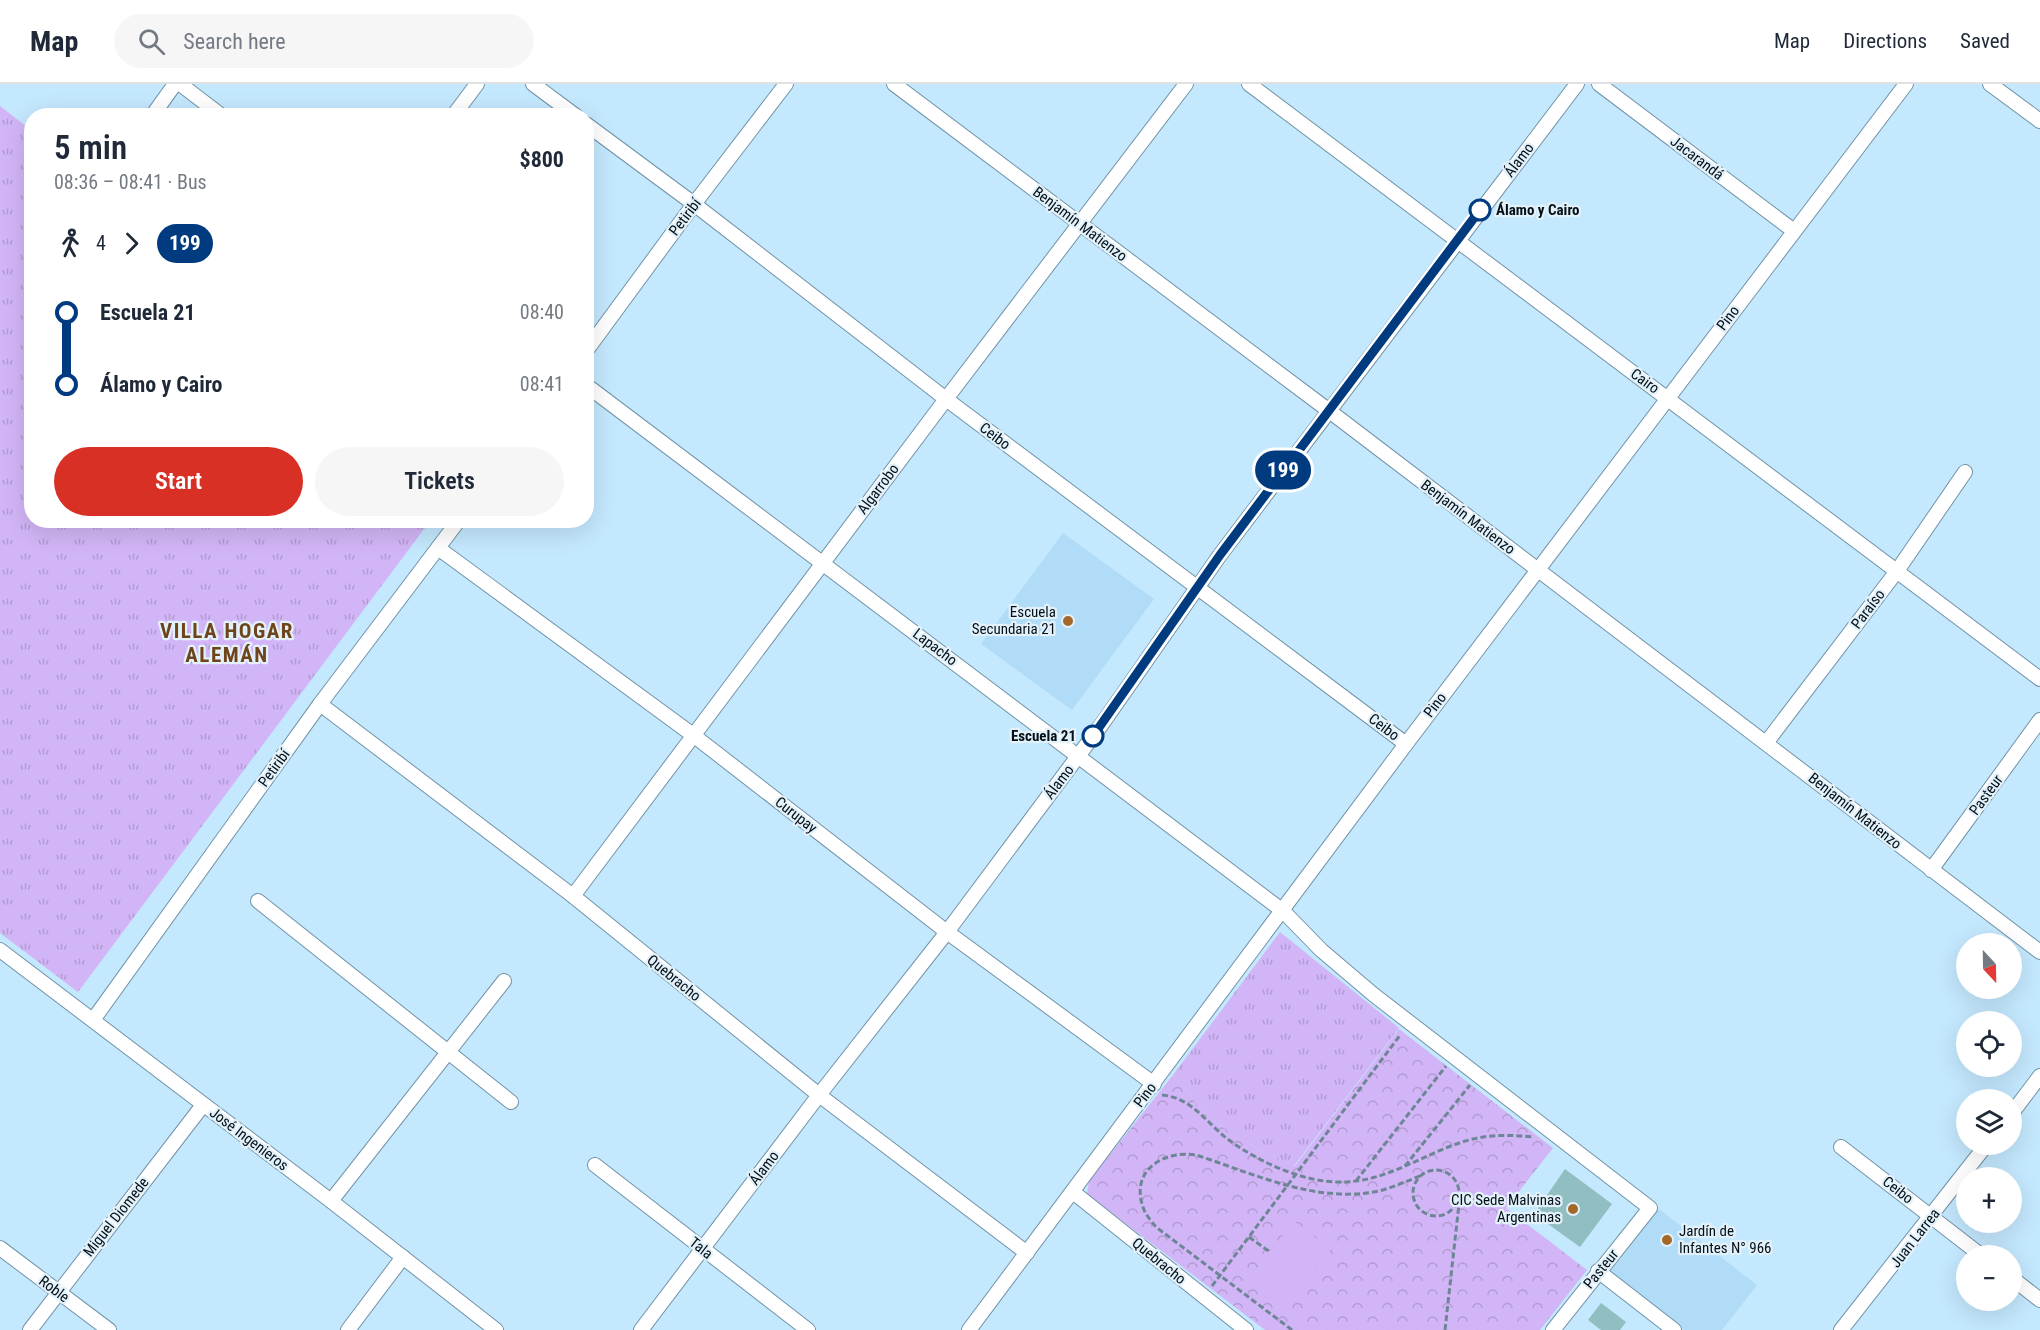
<!DOCTYPE html>
<html lang="en">
<head>
<meta charset="utf-8">
<style>
  body { margin:0; font-family:"Roboto Condensed",sans-serif; background:#f6f6f7; color:#1f2937; height:100vh; display:flex; flex-direction:column; font-size:22px; white-space:nowrap }
  * { box-sizing:border-box; margin:0 }
  p { font-size:20px; color:#747a83 }
  .icon { flex:none; width:33px; height:33px; fill:none; stroke:currentColor; stroke-width:2; stroke-linecap:round; stroke-linejoin:round }
  .map { position:relative; flex:1; overflow:hidden }
  .panel { position:absolute; left:24px; top:24px; width:570px; height:420px; display:flex; flex-direction:column; background:#fff; border-radius:24px; box-shadow:0 6px 24px #0002 }
  .panel>* { flex:none }
  .badge { padding:0 12px; border-radius:20px; font-size:21px; line-height:39px }
  .needle { width:39px; rotate:158deg }
  .tools { position:absolute; left:1956px; top:849px; display:grid; gap:12px }
  .tools a { display:grid; place-items:center; width:66px; height:66px; border-radius:50%; background:#fff; box-shadow:0 6px 24px #0002; font-size:30px }
  .map>.badge { position:absolute; translate:-50% -50%; box-shadow:0 0 0 3px #fff }
  .legs { display:flex; align-items:center; gap:9px; height:66px; padding:0 30px; font-size:20px }
  .legs p { margin-inline-start:auto }
  .headline { display:flex; align-items:center; justify-content:space-between; height:102px; padding:0 30px }
  h1 { font-size:33px; font-weight:600; line-height:45px }
  .cta { display:flex; gap:12px; margin-top:auto; padding:12px 30px }
  .cta a { flex:1; height:69px; border-radius:36px; background:#d93025; color:#fff; font-size:24px; font-weight:600; line-height:69px; text-align:center }
  .cta a+a { background:#f6f6f7; color:#1f2937 }
  ul { padding:0 30px; list-style:none }
  li { display:flex; align-items:center; gap:21px; height:72px; font-size:22px }
  li i { display:grid; place-items:center; width:9px; height:100%; margin:0 8px; background:currentColor }
  li i::after { content:''; width:15px; height:15px; margin:-8px; border:4px solid; border-radius:50%; background:#fff }
  li p { margin-inline-start:auto }
  li:first-child i { background:linear-gradient(#0000 50%,currentColor 0) }
  li:last-child i { background:linear-gradient(currentColor 50%,#0000 0) }
  header { display:flex; align-items:center; gap:36px; box-sizing:border-box; height:84px; padding:0 30px; background:#fff; border-bottom:2px solid #e0e1e3 }
  header strong { font-size:28px }
  nav { display:flex; gap:33px; margin-inline-start:auto; font-size:21px }
  .search { width:420px; height:54px; background:#f6f6f7; display:flex; align-items:center; gap:15px; box-sizing:border-box; padding:0 21px; border-radius:33px; color:#747a83; font-size:22px }
  .map>svg:first-child { display:block }
  .built { fill:#b1dcf7 }
  .grass { fill:url(#grass-tufts) }
  .park { fill:url(#park-crowns) }
  .pitch { fill:#d2b5f6 }
  .building { fill:#90bec1 }
  .lines { fill:none; stroke-linecap:round; stroke-linejoin:round }
  .minor-casing { stroke:#7193a7; stroke-width:16 }
  .path { stroke:#6d8695; stroke-width:3; stroke-dasharray:6 3; stroke-linecap:butt }
  .minor { stroke:#fff; stroke-width:14 }
  .line-1-casing { stroke:#fff; stroke-width:14 }
  .line-1 { stroke:#003b80; stroke-width:9 }
  .stop-1-dot { fill:#fff; stroke:#003b80; stroke-width:3 }
  .poi-dot { fill:#a36729; stroke:#e3f1fa; stroke-width:2 }
  .labels { text-anchor:middle; dominant-baseline:central; stroke-width:4.5; stroke-linejoin:round; paint-order:stroke }
  .street-label { font-size:15px; fill:#041017; stroke:#e3f1fa }
  .stop-label { font-size:15px; font-weight:bold; fill:#041017; stroke:#e3f1fa; text-anchor:start }
  .poi-label { font-size:15px; fill:#041017; stroke:#e3f1fa; text-anchor:end }
  .district-label { font-size:21px; font-weight:bold; letter-spacing:1.5px; fill:#6e451b; stroke:#e3f1fa }
</style>
</head>
<body>
<header>
<strong>Map</strong>
<div class="search"><svg class="icon" aria-label="search" viewBox="0 0 24 24"><circle cx="10" cy="10" r="6"/><path d="M15 15l6 6"/></svg>Search here</div>
<nav><a>Map</a><a>Directions</a><a>Saved</a></nav>
</header>
<div class="map">
<svg width="2040" height="1246" viewBox="0 0 2040 1246">
  <defs>
    <pattern id="grass-tufts" width="24" height="20" patternUnits="userSpaceOnUse" patternTransform="scale(1.5)"><rect width="24" height="20" fill="#d2b5f6"/><path d="M3 7l-1-3M5 7V3M7 7l1-3M15 17l-1-3M17 17v-4M19 17l1-3" fill="none" stroke="#b39bd2"/></pattern>
    <pattern id="park-crowns" width="20" height="18" patternUnits="userSpaceOnUse" patternTransform="scale(1.5)"><rect width="20" height="18" fill="#d2b5f6"/><path d="M2 6a3 3 0 1 1 6 0M12 15a3 3 0 1 1 6 0" fill="none" stroke="#b39bd2"/></pattern>
  </defs>
  <rect width="100%" height="100%" fill="#c4e8fe"/>
  <!-- built -->
  <g class="built">
    <path d="M1063,449L1154,515L1072,626L981,560Z"/>
    <path d="M1659,1125L1757,1201L1722,1246H1684L1609,1188Z"/>
  </g>
  <!-- grass -->
  <g class="grass">
    <path d="M0,22L31,46L32,436L430,437L78,908L0,849Z"/>
    <path d="M1280,848L1399,944L1294,1082C1263,1068 1233,1053 1206,1030C1194,1018 1184,1004 1173,991Z"/>
  </g>
  <!-- park -->
  <path class="park" d="M1399,945L1553,1064L1506,1124L1587,1186L1540,1246H1265L1087,1110L1089,1097L1173,991C1184,1004 1194,1018 1206,1030C1233,1053 1263,1068 1295,1082Z"/>
  <!-- pitch -->
  <path class="pitch" d="M1294,1137L1331,1165L1283,1226L1246,1198Z"/>
  <!-- building -->
  <g class="building">
    <path d="M1565,1085L1612,1120L1580,1163L1534,1130Z"/>
    <path d="M1601,1219L1626,1238L1620,1246H1601L1588,1236Z"/>
  </g>
  <g class="lines">
    <defs>
      <g id="minor">
        <path d="M180,0L222,32"/>
        <path d="M533,0L576,32"/>
        <path d="M894,0L1328,326L2040,868"/>
        <path d="M1249,0L2040,595"/>
        <path d="M1599,0L1794,147"/>
        <path d="M1990,0L2040,37"/>
        <path d="M152,32L175,0"/>
        <path d="M453,32L477,0"/>
        <path d="M586,40L694,120L946,315L1406,660"/>
        <path d="M586,267L694,120L786,0"/>
        <path d="M586,301L1283,827L1321,866L1374,911L1650,1124L1553,1246"/>
        <path d="M438,464L693,651L947,848L1154,1000"/>
        <path d="M320,620L573,812L819,1011L1027,1169"/>
        <path d="M1766,659L1897,487L1965,388"/>
        <path d="M1931,786L2040,636"/>
        <path d="M573,812L946,315L1186,0"/>
        <path d="M258,817L511,1018"/>
        <path d="M0,866L331,1117L496,1246"/>
        <path d="M93,936L320,620L459,436"/>
        <path d="M2012,1029L2040,992"/>
        <path d="M1841,1063L1982,1172"/>
        <path d="M595,1081L808,1246"/>
        <path d="M1073,1108L1246,1246"/>
        <path d="M331,1117L504,897"/>
        <path d="M0,1164L109,1246"/>
        <path d="M1598,1187L1674,1246"/>
        <path d="M2012,1194L2040,1216"/>
        <path d="M30,1246L203,1021"/>
        <path d="M348,1246L403,1173"/>
        <path d="M641,1246L819,1011L947,848L1102,640L1220,471L1577,0"/>
        <path d="M969,1246L1406,660L1906,0"/>
        <path d="M1841,1246L1987,1060"/>
      </g>
    </defs>
    <!-- minor casing -->
    <use href="#minor" class="minor-casing"/>
    <!-- path -->
    <g class="path">
      <path d="M1162,1011C1194,1014 1208,1042 1233,1059C1262,1079 1303,1098 1339,1098C1387,1099 1425,1068 1469,1056C1490,1050 1512,1051 1533,1053"/>
      <path d="M1405,1082L1470,1001"/>
      <circle cx="1436" cy="1109" r="23"/>
      <path d="M1356,1097L1446,982"/>
      <path d="M1249,1153L1270,1168"/>
      <path d="M1212,1202L1401,950"/>
      <path d="M1292,1246L1156,1143C1151,1137 1145,1130 1143,1123C1130,1086 1164,1066 1196,1071C1255,1090 1316,1120 1379,1107C1394,1103 1408,1097 1422,1091"/>
      <path d="M1445,1246L1459,1120"/>
    </g>
    <!-- minor -->
    <use href="#minor" class="minor"/>
  </g>
  <g class="lines">
    <defs>
      <path id="line-1" d="M1093,652L1220,471L1480,126"/>
    </defs>
    <!-- line-1 casing -->
    <use href="#line-1" class="line-1-casing"/>
    <!-- line-1 -->
    <use href="#line-1" class="line-1"/>
  </g>
  <!-- markers -->
  <g class="stop-1-dot">
    <circle cx="1480" cy="126" r="10"/>
    <circle cx="1093" cy="652" r="10"/>
  </g>
  <g class="poi-dot">
    <circle cx="1068" cy="537" r="6"/>
    <circle cx="1573" cy="1125" r="6"/>
    <circle cx="1667" cy="1156" r="6"/>
  </g>
  <g class="labels">
    <!-- street labels -->
    <g class="street-label">
      <text transform="translate(1697 74) rotate(37)">Jacarandá</text>
      <text transform="translate(1519 76) rotate(-53)">Álamo</text>
      <text transform="translate(685 133) rotate(-53)">Petiribí</text>
      <text transform="translate(1080 140) rotate(37)">Benjamín Matienzo</text>
      <text transform="translate(1728 234) rotate(-53)">Pino</text>
      <text transform="translate(1645 297) rotate(36)">Cairo</text>
      <text transform="translate(995 352) rotate(37)">Ceibo</text>
      <text transform="translate(878 405) rotate(-53)">Algarrobo</text>
      <text transform="translate(1468 433) rotate(37)">Benjamín Matienzo</text>
      <text transform="translate(1868 525) rotate(-53)">Paraíso</text>
      <text transform="translate(935 563) rotate(37)">Lapacho</text>
      <text transform="translate(1435 621) rotate(-53)">Pino</text>
      <text transform="translate(1384 643) rotate(37)">Ceibo</text>
      <text transform="translate(274 684) rotate(-54)">Petiribí</text>
      <text transform="translate(1059 698) rotate(-53)">Álamo</text>
      <text transform="translate(1986 711) rotate(-54)">Pasteur</text>
      <text transform="translate(1855 727) rotate(38)">Benjamín Matienzo</text>
      <text transform="translate(796 731) rotate(38)">Curupay</text>
      <text transform="translate(674 894) rotate(39)">Quebracho</text>
      <text transform="translate(1145 1011) rotate(-53)">Pino</text>
      <text transform="translate(249 1055) rotate(37)">José Ingenieros</text>
      <text transform="translate(764 1084) rotate(-53)">Álamo</text>
      <text transform="translate(1898 1106) rotate(38)">Ceibo</text>
      <text transform="translate(116 1133) rotate(-52)">Miguel Diomede</text>
      <text transform="translate(1915 1154) rotate(-52)">Juan Larrea</text>
      <text transform="translate(701 1164) rotate(38)">Tala</text>
      <text transform="translate(1159 1177) rotate(39)">Quebracho</text>
      <text transform="translate(1601 1185) rotate(-51)">Pasteur</text>
      <text transform="translate(54 1205) rotate(37)">Roble</text>
    </g>
    <!-- stop labels -->
    <g class="stop-label">
      <text x="1496" y="126">Álamo y Cairo</text>
      <text x="1076" y="652" text-anchor="end">Escuela 21</text>
    </g>
    <!-- poi labels -->
    <g class="poi-label">
      <text x="1056" y="528">Escuela<tspan x="1056" dy="17">Secundaria 21</tspan></text>
      <text x="1561" y="1116">CIC Sede Malvinas<tspan x="1561" dy="17">Argentinas</tspan></text>
      <text x="1679" y="1147" text-anchor="start">Jardín de<tspan x="1679" dy="17">Infantes N° 966</tspan></text>
    </g>
    <!-- district labels -->
    <g class="district-label">
      <text x="227" y="547">VILLA HOGAR<tspan x="227" dy="24">ALEMÁN</tspan></text>
    </g>
  </g>
</svg>
<div class="tools">
<a><svg class="needle" viewBox="-14 -14 28 28"><path d="M0-13l5 13h-10z" fill="#e53935"/><path d="M0 13l5-13h-10z" fill="#747a83"/></svg></a>
<a><svg class="icon" aria-label="locate" viewBox="0 0 24 24"><circle cx="12" cy="12" r="6"/><path d="M12 2v4M12 18v4M2 12h4M18 12h4"/></svg></a>
<a><svg class="icon" aria-label="layers" viewBox="0 0 24 24"><path d="M12 4l9 5-9 5-9-5zM3 14l9 5 9-5"/></svg></a>
<a>+</a>
<a>−</a>
</div>
<b class="badge" style="left:1283px;top:386px;background:#003b80;color:#fff">199</b>
<section class="panel">
<div class="headline"><div><h1>5 min</h1><p>08:36 – 08:41 · Bus</p></div><b>$800</b></div>
<div class="legs"><svg class="icon" aria-label="walk" viewBox="0 0 24 24"><circle cx="13" cy="4" r="2"/><path d="M13 8l-2 6 4 7M11 14l-3 7M7 12l3-4h3l4 4"/></svg>4<svg class="icon" aria-label="forward" viewBox="0 0 24 24"><path d="M9 5l7 7-7 7"/></svg><b class="badge" style="background:#003b80;color:#fff">199</b></div>
<ul>
<li><i style="color:#003b80"></i><b>Escuela 21</b><p>08:40</p></li>
<li><i style="color:#003b80"></i><b>Álamo y Cairo</b><p>08:41</p></li>
</ul>
<div class="cta"><a>Start</a><a>Tickets</a></div>
</section>
</div>
</body>
</html>
